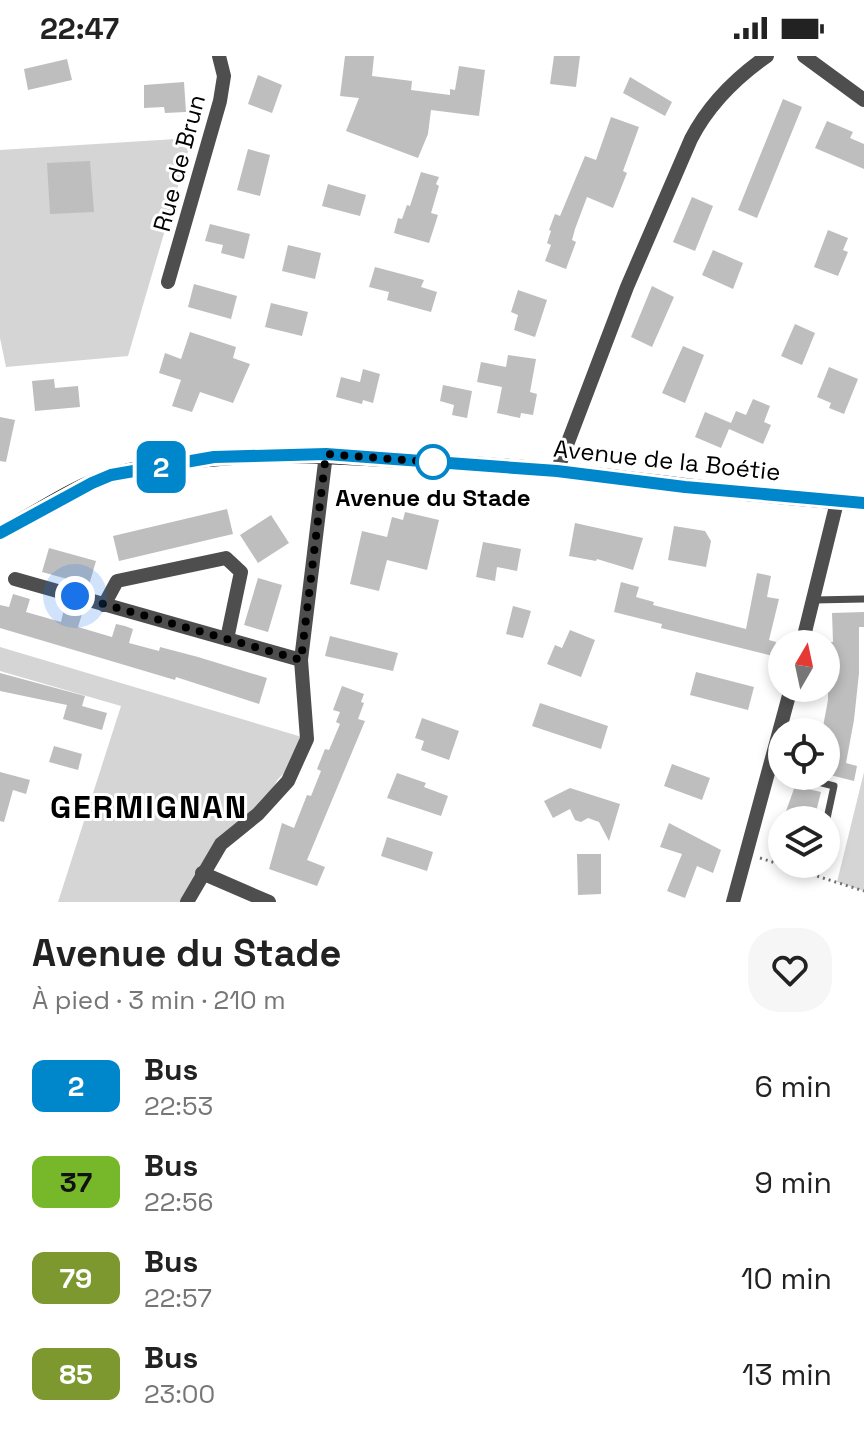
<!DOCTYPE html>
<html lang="fr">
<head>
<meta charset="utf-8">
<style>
  body { margin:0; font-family:"Space Grotesk",sans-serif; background:#f6f6f6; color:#222; height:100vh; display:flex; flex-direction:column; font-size:30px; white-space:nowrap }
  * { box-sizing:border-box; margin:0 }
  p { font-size:26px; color:#767676 }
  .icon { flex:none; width:44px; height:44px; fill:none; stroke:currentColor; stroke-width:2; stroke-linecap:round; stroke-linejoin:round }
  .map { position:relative; height:846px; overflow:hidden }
  .sheet { display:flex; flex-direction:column; background:#fff; flex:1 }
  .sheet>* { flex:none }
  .badge { padding:0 16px; border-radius:12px; font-size:28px; line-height:52px }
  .needle { width:52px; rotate:9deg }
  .tools { position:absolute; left:768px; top:574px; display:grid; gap:16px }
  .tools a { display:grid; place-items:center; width:72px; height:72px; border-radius:50%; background:#fff; box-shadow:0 4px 12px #0003; font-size:40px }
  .you { position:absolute; width:40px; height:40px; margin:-20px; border:6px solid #fff; border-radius:50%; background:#1a73e8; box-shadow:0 0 0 12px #1a73e833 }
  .map>.badge { position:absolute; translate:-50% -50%; box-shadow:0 0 0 4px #fff }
  .round { display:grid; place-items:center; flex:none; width:84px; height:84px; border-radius:32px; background:#f6f6f6 }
  .overview { display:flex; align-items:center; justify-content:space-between; height:136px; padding:0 32px }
  h1 { font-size:38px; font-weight:600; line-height:60px }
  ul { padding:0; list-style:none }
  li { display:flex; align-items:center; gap:24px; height:96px; padding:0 32px }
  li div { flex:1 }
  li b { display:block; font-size:30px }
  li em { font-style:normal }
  li .badge { min-width:88px; font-weight:700; text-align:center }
  .status { display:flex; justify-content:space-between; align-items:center; height:56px; padding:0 40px; background:#fff; direction:ltr }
  .status svg { height:22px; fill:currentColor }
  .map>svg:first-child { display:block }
  .green { fill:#d5d5d5 }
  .building { fill:#bebebe }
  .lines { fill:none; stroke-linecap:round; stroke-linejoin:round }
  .path { stroke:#707070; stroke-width:3; stroke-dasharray:2 4; stroke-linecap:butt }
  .lane { stroke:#4e4e4e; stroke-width:7 }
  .street { stroke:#4e4e4e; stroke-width:14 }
  .secondary { stroke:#1b1b1b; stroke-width:16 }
  .line-casing { stroke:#fff; stroke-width:18 }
  .line { stroke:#0086cb; stroke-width:12 }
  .walk { stroke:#000; stroke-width:8; stroke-dasharray:0 14.4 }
  .stop-dot { fill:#fff; stroke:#0086cb; stroke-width:4 }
  .labels { text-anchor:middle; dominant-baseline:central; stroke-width:6; stroke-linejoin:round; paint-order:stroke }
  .street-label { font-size:24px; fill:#000; stroke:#fff }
  .stop-label { font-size:24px; font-weight:bold; fill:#000; stroke:#fff }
  .district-label { font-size:32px; font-weight:bold; letter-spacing:2px; fill:#000; stroke:#fff }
</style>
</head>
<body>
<div class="status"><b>22:47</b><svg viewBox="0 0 49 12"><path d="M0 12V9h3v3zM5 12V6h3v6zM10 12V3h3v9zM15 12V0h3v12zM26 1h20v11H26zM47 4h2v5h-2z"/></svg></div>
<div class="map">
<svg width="864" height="846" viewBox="0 0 864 846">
  <rect width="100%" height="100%" fill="#fff"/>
  <!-- green -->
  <g class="green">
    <path d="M192,82L128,300L6,311L0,282V94Z"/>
    <path d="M0,591L302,681L299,703L278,723L261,755L248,762L183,846H58L121,650L0,615Z"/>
    <path d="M864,716V835L837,826Z"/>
  </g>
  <!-- building -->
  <g class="building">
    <path d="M345,0H374L372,20L412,25L411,34L450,39V33L455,34L459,10L485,14L479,60L431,54L428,78L418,102L346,75L359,42L340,40Z"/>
    <path d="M554,0H580L576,31L550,28Z"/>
    <path d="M67,3L72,24L28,34L24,13Z"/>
    <path d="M258,19L282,29L272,57L248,48Z"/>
    <path d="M630,21L672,46L665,60L623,37Z"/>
    <path d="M184,26L186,56L165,57L164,51L144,52V29Z"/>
    <path d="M783,43L802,51L757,162L738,154Z"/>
    <path d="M611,61L639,71L623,115L627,117L613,152L587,141L575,173L572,184L576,186L566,213L545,205L551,189L547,187L551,175L549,174L555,158L560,160L585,100L596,104Z"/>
    <path d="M827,65L853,76L850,82L864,88V113L815,92Z"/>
    <path d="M248,93L270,99L260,140L237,134Z"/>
    <path d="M90,105L94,156L50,158L47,107Z"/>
    <path d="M421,116L439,121L436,128L439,130L431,157L438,159L429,187L394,177L398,162L402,163L407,149L410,150Z"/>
    <path d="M328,128L366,139L360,160L322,150Z"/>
    <path d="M692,141L713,150L695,195L673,186Z"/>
    <path d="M210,168L250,178L244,203L221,197L223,189L205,185Z"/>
    <path d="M828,174L848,182L843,194L848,196L838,220L814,211Z"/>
    <path d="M288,189L321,197L315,223L282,215Z"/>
    <path d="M713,194L743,207L733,233L702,219Z"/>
    <path d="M375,211L424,224L421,231L437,236L431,256L387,244L389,236L369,231Z"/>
    <path d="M194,228L237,240L231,263L188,251Z"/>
    <path d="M652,230L674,241L652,291L631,281Z"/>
    <path d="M518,234L547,244L535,281L514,274L518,259L511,256Z"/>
    <path d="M271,247L308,256L302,280L265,271Z"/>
    <path d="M795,268L815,277L802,309L781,300Z"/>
    <path d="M190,276L236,291L233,302L250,308L233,347L200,336L192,356L172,350L181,324L159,317L165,297L181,303Z"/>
    <path d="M683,290L704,299L685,347L662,337Z"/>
    <path d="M508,299L536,303L530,336L537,338L533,359L521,357L520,362L497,357L502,331L477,326L481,306L506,311Z"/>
    <path d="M829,311L858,323L844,358L829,352L831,347L817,341Z"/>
    <path d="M363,313L380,318L373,347L363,344L362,348L336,341L341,321L360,326Z"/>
    <path d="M54,323L55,332L78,330L80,351L35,355L32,325Z"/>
    <path d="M443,329L472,335L467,362L452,359L454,349L440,345Z"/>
    <path d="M753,343L770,350L764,366L771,369L763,388L729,373L721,392L695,381L705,356L731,367L736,355L746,359Z"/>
    <path d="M0,361L15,364L6,406L0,405Z"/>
    <path d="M227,453L233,478L119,505L113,480Z"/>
    <path d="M405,456L439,464L427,514L387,504L379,535L350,528L362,475L387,481L392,461L403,464Z"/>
    <path d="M271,459L289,487L258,507L240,479Z"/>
    <path d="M575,467L643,482L633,514L597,503L596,505L569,500Z"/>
    <path d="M674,470L705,475L711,485L706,511L668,504Z"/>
    <path d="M483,486L521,493L517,515L497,511L495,525L476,521Z"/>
    <path d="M49,492L96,505L89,529L42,516Z"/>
    <path d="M757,517L771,520L767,541L779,543L769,584L776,586L773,600L661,572L662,568L614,556L621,526L639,531L636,541L654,546L653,549L746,573Z"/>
    <path d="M258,522L282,529L268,576L244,569Z"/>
    <path d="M13,538L30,543L26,556L61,566L64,553L82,558L78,571L112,581L116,568L125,570L133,573L129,587L159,595L160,591L198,601L267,622L259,648L176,621L175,624L0,572V549L9,551Z"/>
    <path d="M513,550L531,555L523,582L506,578Z"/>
    <path d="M864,556V571H859V617L854,664L846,707L857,710L854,725L826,718V676H822L828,644V629H831L832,615V602L829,601V586H833L832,557Z"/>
    <path d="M570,574L595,584L581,621L547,608L555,589L562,592Z"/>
    <path d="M330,580L398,597L393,615L325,600Z"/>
    <path d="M696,616L754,631L748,654L690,639Z"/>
    <path d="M0,617L85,640L82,650L107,657L102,674L63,663L67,649L0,635Z"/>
    <path d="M342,630L364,638L361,646L364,647L358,663L365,665L307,804L325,811L317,830L269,813L282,767L294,772L307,739L311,740L321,715L317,713L325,693L329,694L340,668L336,666L340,656L333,654Z"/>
    <path d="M540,647L608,670L601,693L532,670Z"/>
    <path d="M422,662L459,675L449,704L421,694L424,685L415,682Z"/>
    <path d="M54,690L82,698L78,714L49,706Z"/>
    <path d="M672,708L710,722L702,744L664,730Z"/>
    <path d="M0,716L30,724L26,738L13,734L4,766L0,765Z"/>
    <path d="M397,717L426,727L424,731L448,740L441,760L387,742Z"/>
    <path d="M795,730L821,736L814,764H787L788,759L785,758Z"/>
    <path d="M570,732L620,748L609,785L599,766L588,762L581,766L575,764L570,753L553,762L544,745Z"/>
    <path d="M669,767L721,794L713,817L697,810L685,842L667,835L682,798L660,791Z"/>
    <path d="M387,781L433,796L427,815L381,800Z"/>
    <path d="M577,798H601V838L578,839Z"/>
  </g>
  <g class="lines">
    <!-- path -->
    <path class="path" d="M760,802L864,835"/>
    <!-- lane -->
    <g class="lane">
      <path d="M814,544L864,543"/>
      <path d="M795,720L834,730L826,767"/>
    </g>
    <!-- street -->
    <g class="street">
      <path d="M804,0L864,44"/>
      <path d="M168,226L220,45L224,20L219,0"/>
      <path d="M557,415L627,231L691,83C708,50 737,21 767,0"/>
      <path d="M15,523L301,604"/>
      <path d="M104,549L117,525L226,502L241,516L227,583"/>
      <path d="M802,588L837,446"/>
      <path d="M202,817L269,846"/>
      <path d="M187,846L221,788L258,758L288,725L307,683L301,604L326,398"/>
      <path d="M733,846L791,632"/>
    </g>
    <!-- secondary -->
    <path class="secondary" d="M0,477C33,459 78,428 113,419C213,393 317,398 419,405C465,408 512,410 558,415C660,426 761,441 864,447"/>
  </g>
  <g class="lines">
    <defs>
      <path id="line" d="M0,477L92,427L111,419L214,401L326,398L557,415L685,431L864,447"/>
    </defs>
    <!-- line casing -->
    <use href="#line" class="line-casing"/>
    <!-- line -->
    <use href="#line" class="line"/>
    <!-- walk -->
    <path class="walk" d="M75,540L301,604L326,398L445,407L433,406"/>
  </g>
  <!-- markers -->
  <circle class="stop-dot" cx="433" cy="406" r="16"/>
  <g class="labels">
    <!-- street labels -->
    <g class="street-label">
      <text transform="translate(179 107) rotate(-75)">Rue de Brun</text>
      <text transform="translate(667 404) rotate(6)">Avenue de la Boétie</text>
    </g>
    <!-- stop labels -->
    <g class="stop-label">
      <text x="433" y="441">Avenue du Stade</text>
    </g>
    <!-- district labels -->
    <g class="district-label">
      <text x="149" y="751">GERMIGNAN</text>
    </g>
  </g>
</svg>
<div class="tools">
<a><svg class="needle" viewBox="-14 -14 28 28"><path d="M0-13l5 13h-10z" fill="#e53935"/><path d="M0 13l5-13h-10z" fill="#767676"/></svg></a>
<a><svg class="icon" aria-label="locate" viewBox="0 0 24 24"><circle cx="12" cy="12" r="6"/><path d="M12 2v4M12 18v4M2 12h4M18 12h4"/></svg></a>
<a><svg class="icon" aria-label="layers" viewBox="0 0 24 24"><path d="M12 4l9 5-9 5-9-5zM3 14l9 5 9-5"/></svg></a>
</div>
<div class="you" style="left:75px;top:540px"></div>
<b class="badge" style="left:161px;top:411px;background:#0086cb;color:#fff">2</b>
</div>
<section class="sheet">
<div class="overview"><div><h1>Avenue du Stade</h1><p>À pied · 3 min · 210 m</p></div><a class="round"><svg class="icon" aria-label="heart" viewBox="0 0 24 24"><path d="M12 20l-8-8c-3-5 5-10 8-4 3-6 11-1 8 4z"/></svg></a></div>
<ul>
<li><span class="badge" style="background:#0086cb;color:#fff">2</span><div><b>Bus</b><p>22:53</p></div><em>6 min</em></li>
<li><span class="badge" style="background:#76b82a;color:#111">37</span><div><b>Bus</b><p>22:56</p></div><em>9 min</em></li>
<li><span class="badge" style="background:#7c982e;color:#fff">79</span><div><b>Bus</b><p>22:57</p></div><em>10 min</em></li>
<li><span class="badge" style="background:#7c982e;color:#fff">85</span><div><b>Bus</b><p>23:00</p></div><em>13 min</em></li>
</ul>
</section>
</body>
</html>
